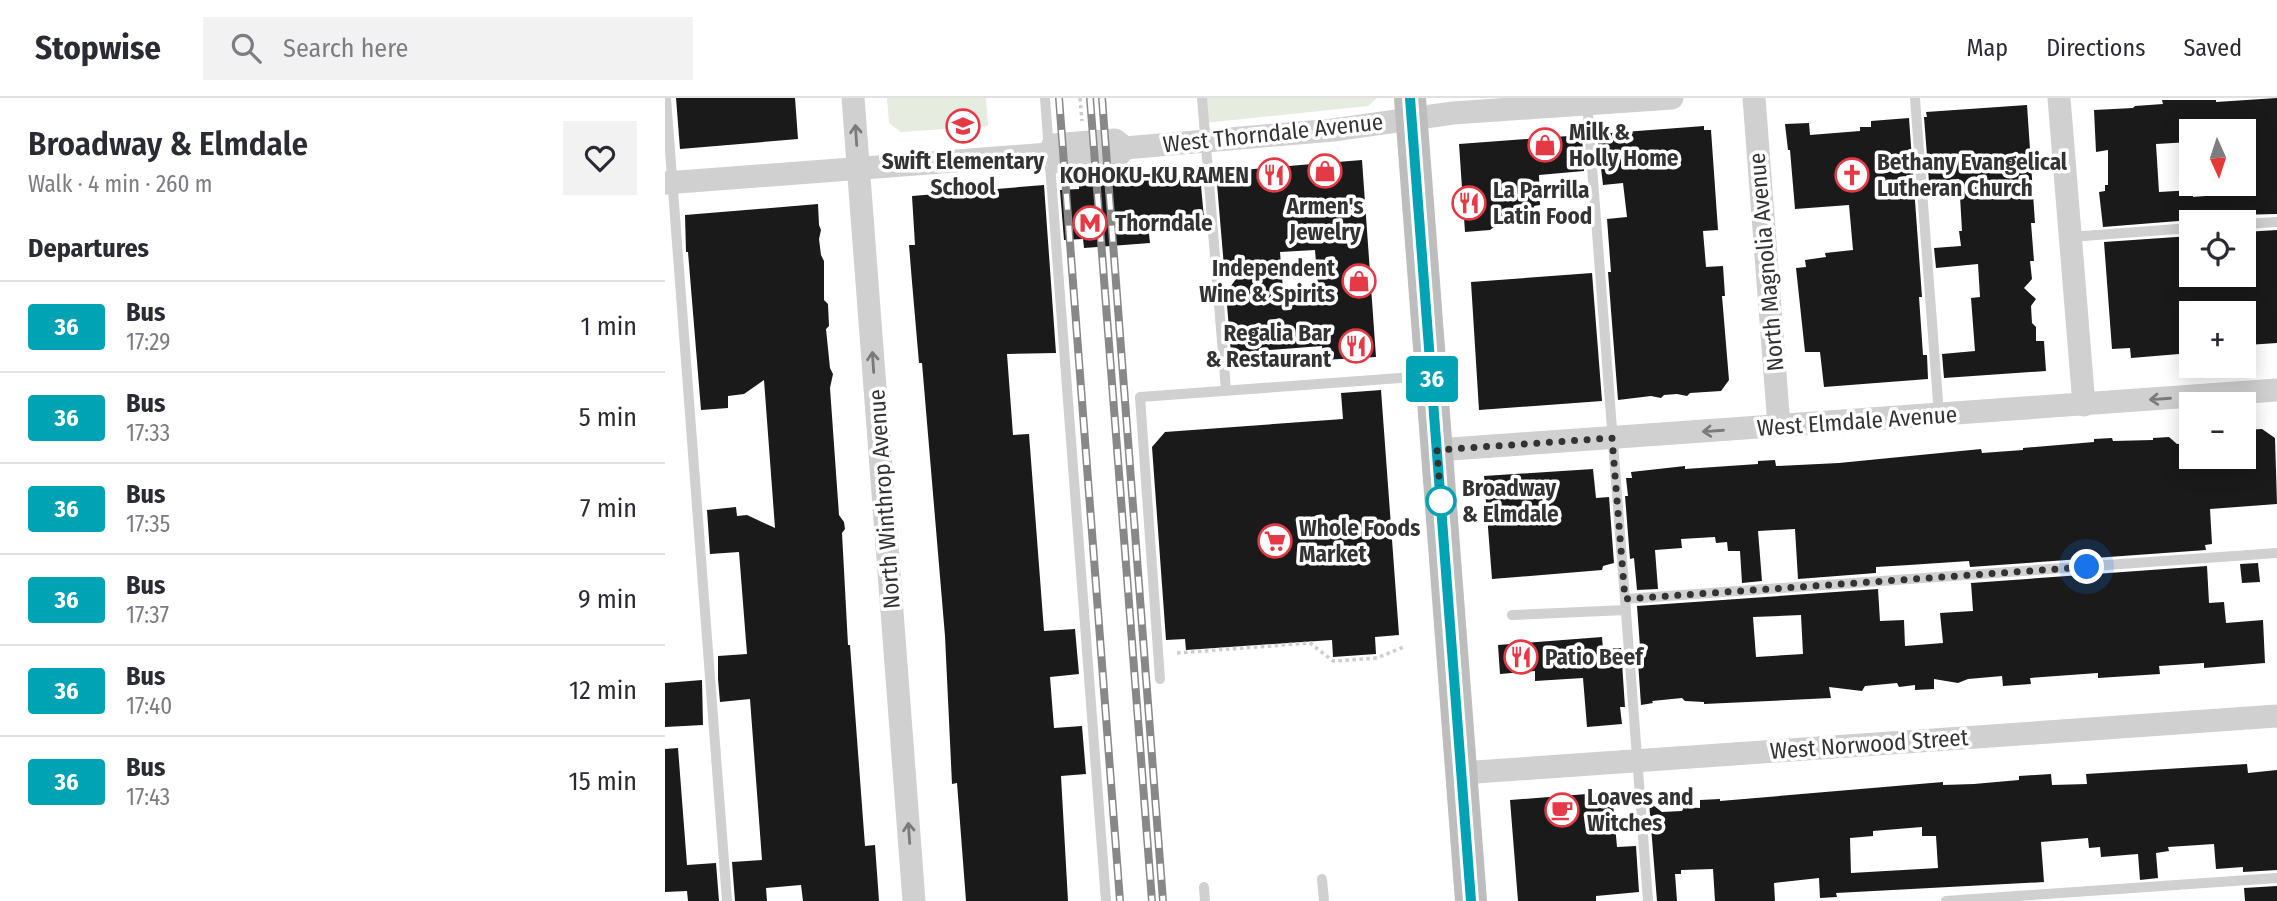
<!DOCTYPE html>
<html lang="en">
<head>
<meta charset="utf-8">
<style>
  body { margin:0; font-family:"Fira Sans Condensed",sans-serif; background:#f2f2f3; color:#2b2b33; height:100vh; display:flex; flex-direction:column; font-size:26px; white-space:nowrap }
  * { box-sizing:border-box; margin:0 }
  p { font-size:23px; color:#7c7c81 }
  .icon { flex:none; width:38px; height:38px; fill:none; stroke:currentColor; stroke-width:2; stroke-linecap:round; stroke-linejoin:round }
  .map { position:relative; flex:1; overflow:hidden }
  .panel { display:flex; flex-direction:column; background:#fff; width:665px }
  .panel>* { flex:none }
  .badge { padding:0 14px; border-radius:5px; font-size:24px; line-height:46px }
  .needle { width:46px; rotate:177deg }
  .buttons { position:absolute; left:1514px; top:21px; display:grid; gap:14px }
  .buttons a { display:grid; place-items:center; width:77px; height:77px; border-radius:0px; background:#fff; box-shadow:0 4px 18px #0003; font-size:35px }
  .you { position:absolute; width:35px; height:35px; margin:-18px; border:5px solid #fff; border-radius:50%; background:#1a73e8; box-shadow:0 0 0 10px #1a73e833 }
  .map>.badge { position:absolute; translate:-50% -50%; box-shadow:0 0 0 4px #fff }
  h2 { padding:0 28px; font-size:26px; line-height:63px }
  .round { display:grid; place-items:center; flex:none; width:74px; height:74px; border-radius:0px; background:#f2f2f3 }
  .head { display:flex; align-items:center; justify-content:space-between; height:119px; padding:0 28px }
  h1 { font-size:33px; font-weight:600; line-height:52px }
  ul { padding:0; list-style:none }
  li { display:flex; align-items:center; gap:21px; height:91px; padding:0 28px; border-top:2px solid #e1e1e2 }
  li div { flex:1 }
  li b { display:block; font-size:26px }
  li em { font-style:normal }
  li .badge { min-width:77px; font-weight:700; text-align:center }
  header { display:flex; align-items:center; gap:42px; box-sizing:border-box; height:98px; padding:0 35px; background:#fff; border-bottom:2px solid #e1e1e2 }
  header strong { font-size:33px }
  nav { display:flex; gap:38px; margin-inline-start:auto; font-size:24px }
  .search { width:490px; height:63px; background:#f2f2f3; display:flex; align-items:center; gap:18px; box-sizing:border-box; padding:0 24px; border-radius:0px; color:#7c7c81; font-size:26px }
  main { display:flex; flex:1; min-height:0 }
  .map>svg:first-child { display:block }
  .green { fill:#e6ecdf }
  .building { fill:#1a1a1a; fill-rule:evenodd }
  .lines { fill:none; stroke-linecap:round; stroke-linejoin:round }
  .path { stroke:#cdcdcd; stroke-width:3.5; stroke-dasharray:3.5 3.5; stroke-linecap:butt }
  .service { stroke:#d0d0d0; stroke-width:10 }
  .minor { stroke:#d0d0d0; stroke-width:23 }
  .secondary { stroke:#bdbdbd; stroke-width:32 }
  .rail-casing { stroke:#888; stroke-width:8 }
  .rail { stroke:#fff; stroke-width:5; stroke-dasharray:16; stroke-linecap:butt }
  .oneway { stroke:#7a7a7a }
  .line-casing { stroke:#fff; stroke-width:16 }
  .line { stroke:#00a3b4; stroke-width:10 }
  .walk { stroke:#333; stroke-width:7; stroke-dasharray:0 12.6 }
  .stop-dot { fill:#fff; stroke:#00a3b4; stroke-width:3.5 }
  .labels { text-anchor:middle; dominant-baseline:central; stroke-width:7; stroke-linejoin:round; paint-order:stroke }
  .poi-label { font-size:23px; font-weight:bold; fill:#333; stroke:#fff; text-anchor:start }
  .street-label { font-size:23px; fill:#333; stroke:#fff }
  .stop-label { font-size:23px; font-weight:bold; fill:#333; stroke:#fff; text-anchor:start }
</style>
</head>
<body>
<header>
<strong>Stopwise</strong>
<div class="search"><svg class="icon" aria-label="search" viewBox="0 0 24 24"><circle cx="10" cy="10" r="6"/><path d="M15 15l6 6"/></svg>Search here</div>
<nav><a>Map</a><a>Directions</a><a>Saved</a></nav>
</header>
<main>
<section class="panel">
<div class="head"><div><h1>Broadway &amp; Elmdale</h1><p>Walk · 4 min · 260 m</p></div><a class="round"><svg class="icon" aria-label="heart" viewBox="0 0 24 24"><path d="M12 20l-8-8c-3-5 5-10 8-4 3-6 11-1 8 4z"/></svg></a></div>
<h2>Departures</h2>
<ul>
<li><span class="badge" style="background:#00a3b4;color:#fff">36</span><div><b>Bus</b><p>17:29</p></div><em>1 min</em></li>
<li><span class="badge" style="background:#00a3b4;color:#fff">36</span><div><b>Bus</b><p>17:33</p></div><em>5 min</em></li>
<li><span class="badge" style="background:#00a3b4;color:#fff">36</span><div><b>Bus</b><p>17:35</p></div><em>7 min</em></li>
<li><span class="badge" style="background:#00a3b4;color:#fff">36</span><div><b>Bus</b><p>17:37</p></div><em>9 min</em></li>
<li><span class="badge" style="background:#00a3b4;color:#fff">36</span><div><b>Bus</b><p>17:40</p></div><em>12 min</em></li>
<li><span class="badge" style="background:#00a3b4;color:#fff">36</span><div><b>Bus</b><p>17:43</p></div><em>15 min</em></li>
</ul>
</section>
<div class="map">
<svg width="1612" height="803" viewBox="0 0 1612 803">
  <rect width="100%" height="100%" fill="#fff"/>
  <!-- green -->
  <g class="green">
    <path d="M222,0H321L323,28L236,34L224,25Z"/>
    <path d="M537,0H712L703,8L539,25Z"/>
  </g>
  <!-- building -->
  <g class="building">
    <path d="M11,0H130L133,41L15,51Z"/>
    <path d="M1612,0V116L1526,118V122L1438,129L1434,94L1440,93V87H1443V52L1431,54L1429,12L1468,10L1470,8L1498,6L1497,2H1551V4ZM1526,33H1578V95L1528,99V92L1494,94L1491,46L1526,44Z"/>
    <path d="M1362,7L1370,125H1366L1369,163H1365L1367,181L1359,190L1371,201L1366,208L1367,225L1371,229V243H1379L1381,273L1279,280L1277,256L1310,253L1306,200L1315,199L1313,166L1271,170L1269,150L1296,148L1294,133H1297L1294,81L1264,84L1259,19H1262L1261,14Z"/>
    <path d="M1244,20L1257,199H1254L1258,257H1262L1263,281L1159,289L1155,254H1140L1131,170L1141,169L1140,162L1161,159L1160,155L1188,152L1184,107L1130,111L1125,52H1123L1120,26L1144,25L1145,37L1195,33V29H1206V23Z"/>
    <path d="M1039,28V32H1046L1053,132L1038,133L1041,169L1058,168L1060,198H1057L1064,282L1056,293L1025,295L1022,298L1012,296L999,297L996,300L986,298L953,302L943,174H946L942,121L962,119L958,85L938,87L932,36Z"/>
    <path d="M917,37L919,73L874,77L875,107L869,108L870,126L829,129L825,132L800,134L794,46Z"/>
    <path d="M697,62L711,259L658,262L657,248L566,255L561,195L581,167L559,169L551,74ZM650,152L654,201L619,204L615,154Z"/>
    <path d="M535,77L540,131L484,136L485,145L419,150L418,141L399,142L395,92L414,91V86Z"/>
    <path d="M379,87L391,255L342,256L348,337L364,336L379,533L410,531L414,576L385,579L389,630L417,628L421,676L396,678L403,803H301L292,685L287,686L280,538L257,265H254L247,184L244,147H250L247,98Z"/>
    <path d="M153,106L154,127L156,132L154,141L156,157L159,163V202L163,206L164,228L161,231L165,270L168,276L165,290L174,417L179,424L180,431L177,435L183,547H185L200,748L210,747L214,803H138L136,787L101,790L102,803H70L67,764L97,762L85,601L55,604L53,581V558L82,556L74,454L45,456L42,412L71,409L72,418L82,417L110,430L99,282L79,296L63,298V310L36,312L23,154H21L20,117Z"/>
    <path d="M1612,132V245L1582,247L1580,215H1526V255L1466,260L1465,250L1447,251L1439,144L1526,138V177H1583L1580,134Z"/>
    <path d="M927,175L937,303L814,312L806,184Z"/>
    <path d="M716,292L734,537L710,539L711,556L668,559L667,542L521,552L520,541L501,542L487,349L500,334L678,321L676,295Z"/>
    <path d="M1597,331L1610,340L1612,406L1545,411L1547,446L1540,447L1541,452L1305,469L1304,463L1244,467L1211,469V475L1133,481L1130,431L1093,433L1097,483L1077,485L1075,453H1063L1062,444L1051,445L1050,439L1016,441L1017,450L990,452L993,491L972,492L969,460L965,461L960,398H963L961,380H967L966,374L1020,368V371L1093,366V363L1110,362L1111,368L1174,365L1316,351L1317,355L1358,352V350L1429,344V341L1447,340L1448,343L1488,342V340L1504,339L1512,346L1526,345V359H1578V332Z"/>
    <path d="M928,371L931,400L944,399L949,465L938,468L937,472L827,481L819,378Z"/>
    <path d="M1593,465L1595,484L1577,485L1575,466Z"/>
    <path d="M1542,468L1544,505L1559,504L1561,525L1598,522L1600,565L1539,570V565L1494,568L1495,576L1433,580V575L1365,580L1366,586L1338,588L1337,578L1303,581L1293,585L1269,581V591L1250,592V587L1234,589L1232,585L1200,588L1197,593L1164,589L1166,600L1039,606V604L1020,603L1017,600L987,603L988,605L976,607L972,549H975L972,508L1213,491L1215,523L1239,522L1240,548L1278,545L1275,515L1308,513L1306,485ZM1136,517L1138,556L1091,559L1088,519Z"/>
    <path d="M937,539L938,551L956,550L960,609H955L957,626L922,629L918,580L870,583V573L835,576L833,547Z"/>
    <path d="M37,582L38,627L0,629V585Z"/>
    <path d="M13,650L22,767L51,765L54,803H23L22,793L0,794V651Z"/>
    <path d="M1582,666L1583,675L1612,672V772L1578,774V769L1551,771L1549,746L1503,749L1504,753L1491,755L1493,780L1475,782L1473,756L1436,759L1435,749L1424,750L1423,740L1376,744L1379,784L1171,795L1172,799L1155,800L1154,780L1109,785L1110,803H1050L1048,771L1016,772V776H1010L1012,803H992L984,704L997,714L1017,713L1019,709L1035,710V702L1055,701V703L1278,684V687L1309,686L1354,682V678L1386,676L1387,687L1422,686L1421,676ZM1257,729V738H1271L1273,770L1186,775L1185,740L1208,738V733Z"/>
    <path d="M947,694L952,749L971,748L974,794L931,798V803H853L845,702Z"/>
    <path d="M1612,788V803H1580L1579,790Z"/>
  </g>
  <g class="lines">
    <!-- path -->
    <g class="path">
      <path d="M415,0L417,23"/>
      <path d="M512,555L645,545L668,563L712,560L741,548"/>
    </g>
    <!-- service -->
    <g class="service">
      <path d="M1,0L62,803"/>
      <path d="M380,0L441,803"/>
      <path d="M537,0L561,292"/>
      <path d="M1250,0L1274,317"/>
      <path d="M922,3L983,803"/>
      <path d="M1578,126L1612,124"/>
      <path d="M1405,139L1526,130"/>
      <path d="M960,501L1612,455"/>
      <path d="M847,517L961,512"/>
      <path d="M495,581L475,299L763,278"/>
      <path d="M657,781L659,803"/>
      <path d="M539,789L540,803"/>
      <path d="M1281,803L1612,780"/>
    </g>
    <!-- minor -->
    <g class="minor">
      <path d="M188,0L249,803"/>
      <path d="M1089,0L1114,328"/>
      <path d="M1394,0L1419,307"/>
      <path d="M384,56L388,47L450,42L460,50L668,32L788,15L1007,0"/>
      <path d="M384,56L389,64L452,59L460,50"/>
      <path d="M0,85L384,56"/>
      <path d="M772,352L1612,292"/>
      <path d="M796,675L1612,618"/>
    </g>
    <!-- secondary -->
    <path class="secondary" d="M745,0L806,803"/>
    <defs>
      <g id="rail">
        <path d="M394,0L455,803"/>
        <path d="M425,0L487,803"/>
        <path d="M437,0L498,803"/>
      </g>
    </defs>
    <!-- rail casing -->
    <use href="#rail" class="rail-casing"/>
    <!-- rail -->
    <use href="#rail" class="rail"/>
  </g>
  <!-- one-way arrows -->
  <defs><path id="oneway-shaft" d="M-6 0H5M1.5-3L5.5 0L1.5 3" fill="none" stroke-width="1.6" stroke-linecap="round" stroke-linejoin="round" transform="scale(1.75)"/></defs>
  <g class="oneway">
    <use href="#oneway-shaft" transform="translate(191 37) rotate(-94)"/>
    <use href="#oneway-shaft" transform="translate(208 264) rotate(-94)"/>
    <use href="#oneway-shaft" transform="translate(1495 301) rotate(176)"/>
    <use href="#oneway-shaft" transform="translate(1048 333) rotate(176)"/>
    <use href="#oneway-shaft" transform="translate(244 735) rotate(-94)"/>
  </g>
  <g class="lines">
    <defs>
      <path id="line" d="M745,0L806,803"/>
    </defs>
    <!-- line casing -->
    <use href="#line" class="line-casing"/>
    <!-- line -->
    <use href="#line" class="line"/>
    <!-- walk -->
    <path class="walk" d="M776,403L772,352L947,340L960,501L1422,469"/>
  </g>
  <!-- icons -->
  <defs>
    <symbol id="school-ring" viewBox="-11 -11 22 22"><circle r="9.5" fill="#fff" stroke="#e63946" stroke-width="1.5"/><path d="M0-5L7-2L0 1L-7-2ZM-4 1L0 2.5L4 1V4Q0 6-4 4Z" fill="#e63946"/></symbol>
    <symbol id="shop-ring" viewBox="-11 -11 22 22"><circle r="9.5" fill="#fff" stroke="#e63946" stroke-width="1.5"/><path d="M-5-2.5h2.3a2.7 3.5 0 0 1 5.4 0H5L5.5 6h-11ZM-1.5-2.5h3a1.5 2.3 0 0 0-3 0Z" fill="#e63946"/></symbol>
    <symbol id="restaurant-ring" viewBox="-11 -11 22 22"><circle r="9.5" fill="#fff" stroke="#e63946" stroke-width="1.5"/><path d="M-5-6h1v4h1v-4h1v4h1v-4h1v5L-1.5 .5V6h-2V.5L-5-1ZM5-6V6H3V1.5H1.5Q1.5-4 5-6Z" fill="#e63946"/></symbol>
    <symbol id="church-ring" viewBox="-11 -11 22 22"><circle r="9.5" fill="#fff" stroke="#e63946" stroke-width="1.5"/><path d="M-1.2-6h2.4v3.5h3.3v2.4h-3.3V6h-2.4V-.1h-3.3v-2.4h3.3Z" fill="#e63946"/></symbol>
    <symbol id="metro-ring" viewBox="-11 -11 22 22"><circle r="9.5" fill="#fff" stroke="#e63946" stroke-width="1.5"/><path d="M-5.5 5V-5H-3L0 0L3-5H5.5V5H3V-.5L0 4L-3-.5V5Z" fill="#e63946"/></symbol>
    <symbol id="supermarket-ring" viewBox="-11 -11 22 22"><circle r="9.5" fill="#fff" stroke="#e63946" stroke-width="1.5"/><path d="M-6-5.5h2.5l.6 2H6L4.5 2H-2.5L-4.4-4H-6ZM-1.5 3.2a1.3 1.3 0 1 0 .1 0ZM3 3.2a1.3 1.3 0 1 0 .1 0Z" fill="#e63946"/></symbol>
    <symbol id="cafe-ring" viewBox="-11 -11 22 22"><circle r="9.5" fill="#fff" stroke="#e63946" stroke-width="1.5"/><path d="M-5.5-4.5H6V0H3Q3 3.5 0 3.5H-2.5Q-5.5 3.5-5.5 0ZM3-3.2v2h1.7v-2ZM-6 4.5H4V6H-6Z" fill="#e63946"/></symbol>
  </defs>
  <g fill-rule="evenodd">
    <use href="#school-ring" x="279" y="9" width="38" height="38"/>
    <use href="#shop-ring" x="861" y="28" width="38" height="38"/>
    <use href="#shop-ring" x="641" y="54" width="38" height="38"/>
    <use href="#restaurant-ring" x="590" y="58" width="38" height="38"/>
    <use href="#church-ring" x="1168" y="58" width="38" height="38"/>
    <use href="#restaurant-ring" x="785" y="86" width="38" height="38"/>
    <use href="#metro-ring" x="406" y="106" width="38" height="38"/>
    <use href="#shop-ring" x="675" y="164" width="38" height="38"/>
    <use href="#restaurant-ring" x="672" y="229" width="38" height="38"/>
    <use href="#supermarket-ring" x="591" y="424" width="38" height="38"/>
    <use href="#restaurant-ring" x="837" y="540" width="38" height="38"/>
    <use href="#cafe-ring" x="878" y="693" width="38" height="38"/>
  </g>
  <!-- markers -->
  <circle class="stop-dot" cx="776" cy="403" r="14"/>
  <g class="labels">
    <!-- poi labels -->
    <g class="poi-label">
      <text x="904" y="34">Milk &amp;<tspan x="904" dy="26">Holly Home</tspan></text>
      <text x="298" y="63" text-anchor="middle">Swift Elementary<tspan x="298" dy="26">School</tspan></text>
      <text x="1212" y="64">Bethany Evangelical<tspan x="1212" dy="26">Lutheran Church</tspan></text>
      <text x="584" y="77" text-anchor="end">KOHOKU-KU RAMEN</text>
      <text x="828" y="92">La Parrilla<tspan x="828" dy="26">Latin Food</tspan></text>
      <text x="660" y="108" text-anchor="middle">Armen's<tspan x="660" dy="26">Jewelry</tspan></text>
      <text x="450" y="125">Thorndale</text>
      <text x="670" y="170" text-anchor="end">Independent<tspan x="670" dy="26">Wine &amp; Spirits</tspan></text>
      <text x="666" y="235" text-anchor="end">Regalia Bar<tspan x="666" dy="26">&amp; Restaurant</tspan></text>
      <text x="634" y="430">Whole Foods<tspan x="634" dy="26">Market</tspan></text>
      <text x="880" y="559">Patio Beef</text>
      <text x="922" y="699">Loaves and<tspan x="922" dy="26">Witches</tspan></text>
    </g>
    <!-- street labels -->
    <g class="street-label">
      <text transform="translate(608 35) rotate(-6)">West Thorndale Avenue</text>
      <text transform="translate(1101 164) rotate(-95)">North Magnolia Avenue</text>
      <text transform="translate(1192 323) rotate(-4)">West Elmdale Avenue</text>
      <text transform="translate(219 401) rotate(-94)">North Winthrop Avenue</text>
      <text transform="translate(1204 646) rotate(-4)">West Norwood Street</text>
    </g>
    <!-- stop labels -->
    <g class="stop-label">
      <text x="797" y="390">Broadway<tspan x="797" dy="26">&amp; Elmdale</tspan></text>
    </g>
  </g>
</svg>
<div class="buttons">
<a><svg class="needle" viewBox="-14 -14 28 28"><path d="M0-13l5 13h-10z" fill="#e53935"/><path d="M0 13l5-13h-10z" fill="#7c7c81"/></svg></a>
<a><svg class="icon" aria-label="locate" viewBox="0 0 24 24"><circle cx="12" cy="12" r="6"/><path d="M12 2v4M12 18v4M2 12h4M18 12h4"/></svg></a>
<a>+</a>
<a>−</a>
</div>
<div class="you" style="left:1422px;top:469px"></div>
<b class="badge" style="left:767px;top:281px;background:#00a3b4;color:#fff">36</b>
</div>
</main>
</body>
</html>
